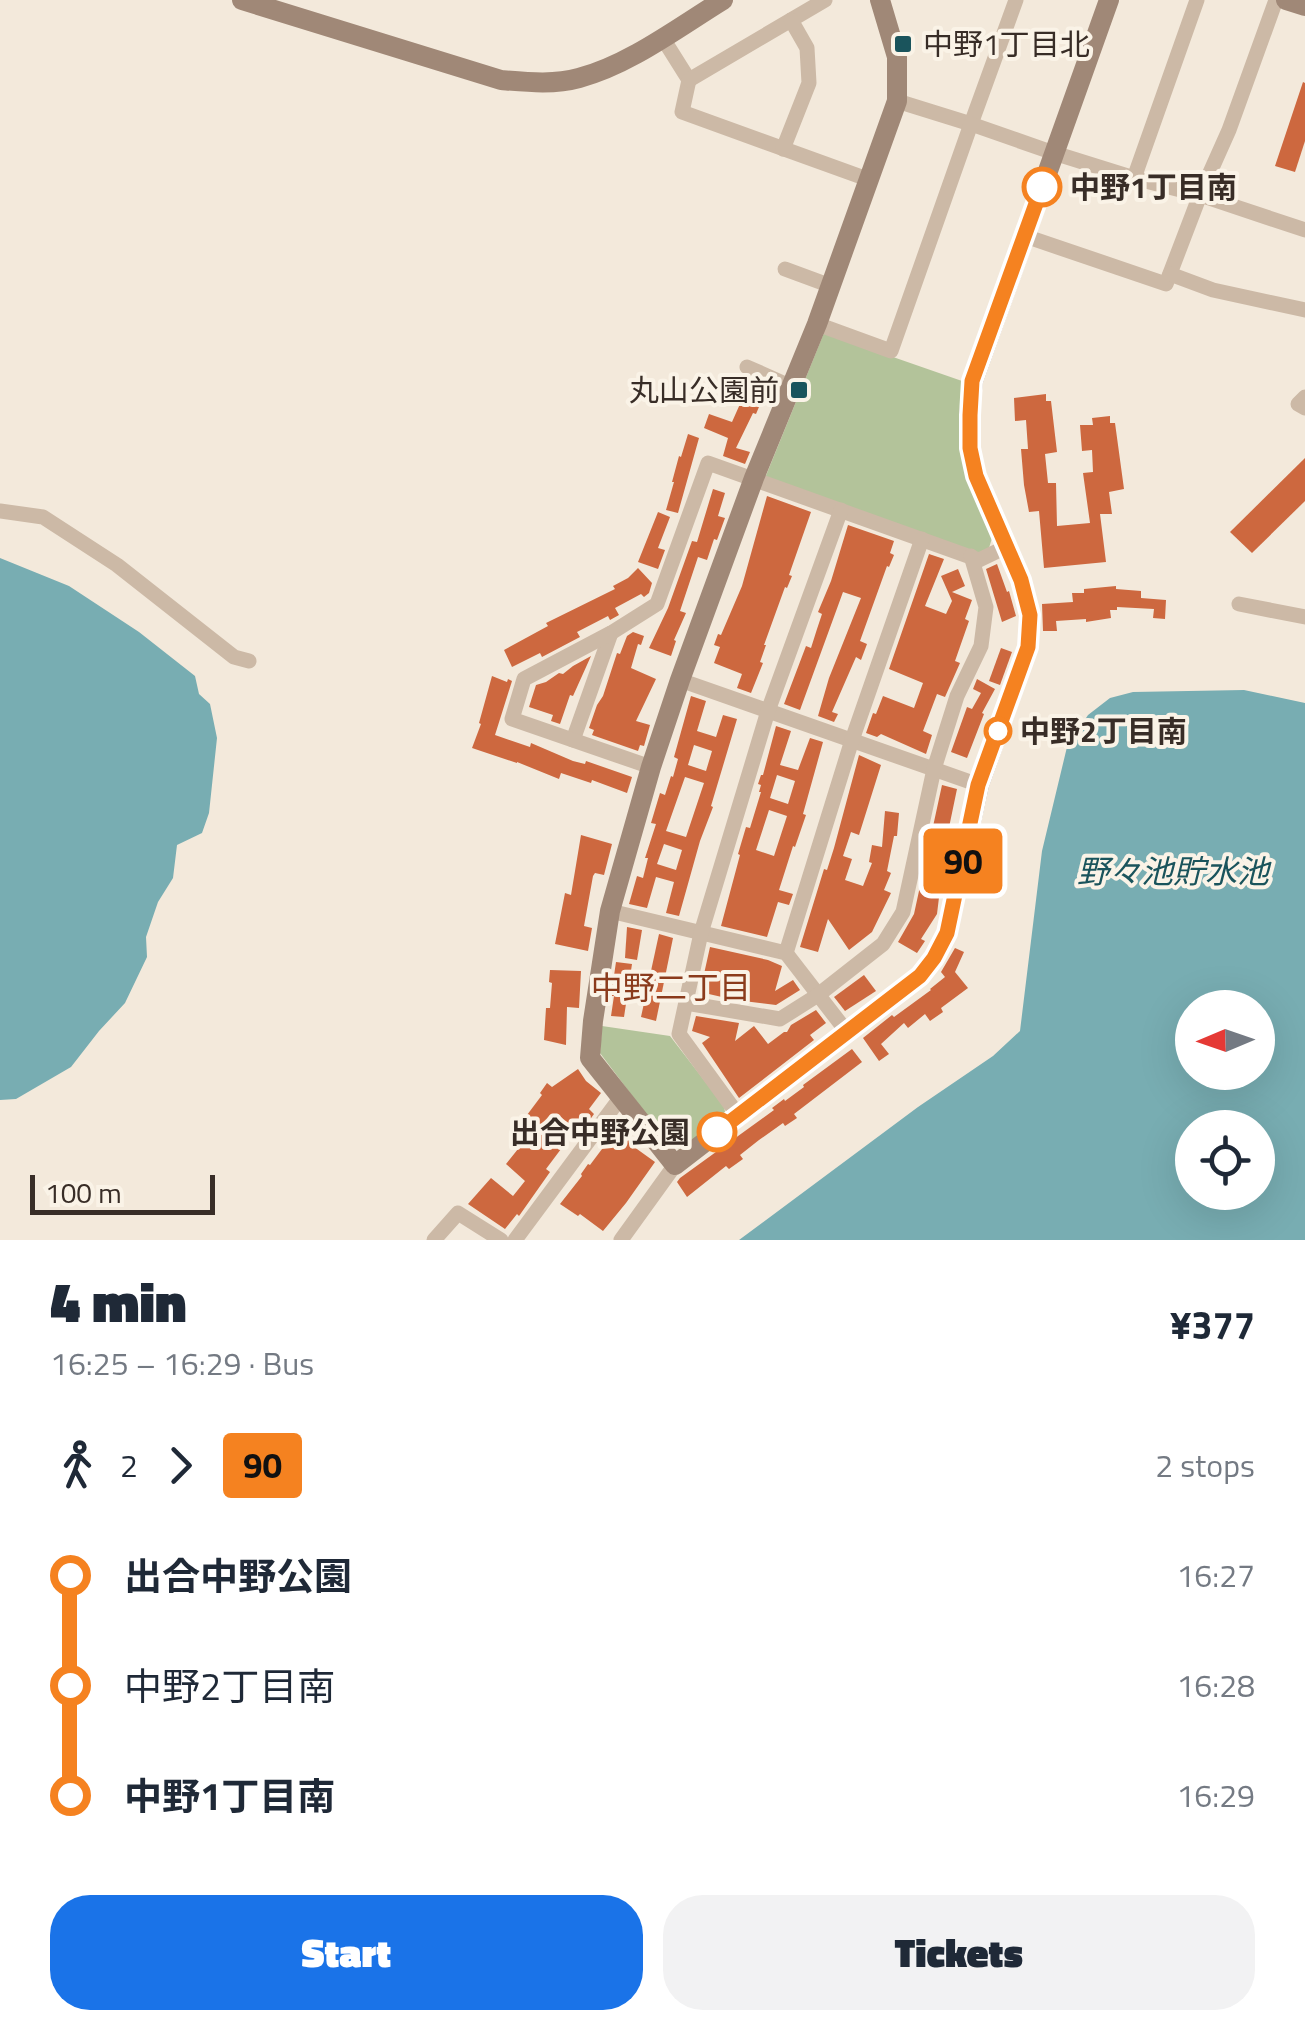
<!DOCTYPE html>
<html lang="en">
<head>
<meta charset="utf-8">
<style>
  body { margin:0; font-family:"Titillium Web","Noto Sans JP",sans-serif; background:#f2f2f3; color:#1f2937; height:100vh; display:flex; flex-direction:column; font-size:38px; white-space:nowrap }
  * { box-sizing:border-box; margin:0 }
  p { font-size:32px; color:#747a83 }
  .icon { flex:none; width:55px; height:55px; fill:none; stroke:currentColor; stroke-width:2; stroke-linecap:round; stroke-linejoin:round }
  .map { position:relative; height:1240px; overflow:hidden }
  .side { display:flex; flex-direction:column; background:#fff; flex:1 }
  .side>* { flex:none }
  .badge { padding:0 20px; border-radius:8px; font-size:35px; line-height:65px }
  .needle { width:65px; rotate:268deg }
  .controls { position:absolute; left:1175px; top:990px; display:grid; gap:20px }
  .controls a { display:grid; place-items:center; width:100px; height:100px; border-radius:50%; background:#fff; box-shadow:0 10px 40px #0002; font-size:50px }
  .scale { position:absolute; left:30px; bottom:25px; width:185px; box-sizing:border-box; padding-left:10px; border:5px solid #382d27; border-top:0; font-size:28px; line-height:35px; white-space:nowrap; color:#382d27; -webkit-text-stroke:8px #faf3e7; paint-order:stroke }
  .map>.badge { position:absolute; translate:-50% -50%; box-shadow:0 0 0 5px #fff }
  .legs { display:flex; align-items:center; gap:15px; height:110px; padding:0 50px; font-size:32px }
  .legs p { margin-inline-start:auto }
  .overview { display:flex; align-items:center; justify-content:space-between; height:170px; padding:0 50px }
  h1 { font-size:55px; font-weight:800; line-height:75px }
  .primary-button { display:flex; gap:20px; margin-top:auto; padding:20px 50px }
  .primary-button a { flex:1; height:115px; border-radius:40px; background:#1a73e8; color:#fff; font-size:40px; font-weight:800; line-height:115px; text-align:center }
  .primary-button a+a { background:#f2f2f3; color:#1f2937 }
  ul { padding:0 50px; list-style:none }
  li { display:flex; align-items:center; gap:35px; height:110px; font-size:38px }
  li i { display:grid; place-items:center; width:15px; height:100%; margin:0 12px; background:currentColor }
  li i::after { content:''; width:25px; height:25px; margin:-12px; border:8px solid; border-radius:50%; background:#fff }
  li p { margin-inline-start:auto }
  li:first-child i { background:linear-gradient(#0000 50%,currentColor 0) }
  li:last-child i { background:linear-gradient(currentColor 50%,#0000 0) }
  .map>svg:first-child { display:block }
  .green { fill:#b3c39a }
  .water { fill:#78adb2; fill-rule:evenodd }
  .building { fill:#cd683f; fill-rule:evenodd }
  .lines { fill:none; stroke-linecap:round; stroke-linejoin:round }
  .street { stroke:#ccb9a6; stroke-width:15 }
  .secondary { stroke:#a08877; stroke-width:20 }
  .line-1-casing { stroke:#fff; stroke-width:22 }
  .line-1 { stroke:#f58220; stroke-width:15 }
  .poi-dot { fill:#1a545c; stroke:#faf3e7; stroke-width:4 }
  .stop-1-dot { fill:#fff; stroke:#f58220; stroke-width:5 }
  .labels { text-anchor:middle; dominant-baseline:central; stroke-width:8; stroke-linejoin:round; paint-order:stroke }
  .poi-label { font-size:30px; fill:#382d27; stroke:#faf3e7; text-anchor:start }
  .stop-label { font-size:30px; font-weight:bold; fill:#382d27; stroke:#faf3e7; text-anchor:start }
  .water-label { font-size:32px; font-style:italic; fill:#1a545c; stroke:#faf3e7 }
  .neighbourhood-label { font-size:32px; fill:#8b3b1c; stroke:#faf3e7 }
</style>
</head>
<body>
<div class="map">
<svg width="1305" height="1240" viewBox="0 0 1305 1240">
  <rect width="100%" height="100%" fill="#f3e9db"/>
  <!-- green -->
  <g class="green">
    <path d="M824,333L962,381C958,415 960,453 970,486C976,504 985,521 992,538L989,548L979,553L765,478Z"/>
    <path d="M602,1026L670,1036L724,1106L726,1118L679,1149L670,1146L600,1053Z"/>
  </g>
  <!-- water -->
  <g class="water">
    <path d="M0,558L69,586L139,632L195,676L199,694L210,704L217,738L209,813L202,833L177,845L173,878L158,902L146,937L147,957L125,1003L99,1031L71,1067L16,1099L0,1100Z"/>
    <path d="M1244,690L1305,703V1240H739L918,1107L993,1056L1020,1031L1042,851L1067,747L1088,715L1110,698L1133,692ZM1192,1008H1258V1072H1192ZM1192,1128H1258V1192H1192Z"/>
  </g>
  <!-- building -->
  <g class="building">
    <path d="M1303,82L1305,83V141L1295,172L1275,166Z"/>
    <path d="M747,379L767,388L756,414L753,413L736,448L750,452L745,464L723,456L728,438L704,428L709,414L732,422L744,395L741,394Z"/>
    <path d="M1046,394V401H1051L1057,452L1045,454L1048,483H1056L1057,526L1090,523L1083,473L1093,472L1092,450L1082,451L1080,425H1093L1092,418L1110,416V423H1115L1124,489L1109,492L1112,514H1100L1106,562L1044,568L1039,511L1029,512L1024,485L1021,449H1028L1026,420L1015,421L1014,398Z"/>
    <path d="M688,434L699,438L678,513L666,510L674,482H672L679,456L681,457Z"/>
    <path d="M1305,458V501L1252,553L1230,532Z"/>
    <path d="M713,489L725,493L718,516L725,518L717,540L714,539L707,560L698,557L680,611L686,613L674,640L676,641L671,656L649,648L668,608L692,541L697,542Z"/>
    <path d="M767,496L811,512L789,575L792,576L787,588L785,587L764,645H766L760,662L763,663L751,693L737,688L742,674L714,663L720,647L714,645L718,634L721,635L742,586Z"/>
    <path d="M658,512L670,517L658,548L665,550L658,569L638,562Z"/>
    <path d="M848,525L894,541L890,553L894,555L889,567L887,566L860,641L867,644L861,660L856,657L832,712L838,714L834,722L818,716L829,678L861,598L843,592L800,710L784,704L806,646L811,648L817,629L822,614L818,612L831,581Z"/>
    <path d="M929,554L944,559L925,606L946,614L952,601L941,576L958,569L965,586L952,592L972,600L965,619L969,621L955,661L960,663L945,697L937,694L923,731L932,735L926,754L881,734L877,737L866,733L873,713L876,714L883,696L914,708L923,683L889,669Z"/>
    <path d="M997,564L1007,592L1009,591L1016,616L1002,622L986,569Z"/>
    <path d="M638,568L652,583L649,593L644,597L641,594L615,608L619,615L610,620L608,616L577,632L580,637L542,657L540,653L512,667L504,650L548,626L546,623L615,589L613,586L628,578Z"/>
    <path d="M1116,586V589L1141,591V598L1166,600L1165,619L1153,618L1154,609L1117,607V610H1110L1111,618L1086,622V619L1056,621L1057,631H1043L1042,604L1073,602L1072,593H1084V589Z"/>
    <path d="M633,632L644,636L641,645L638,644L631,668L656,679L636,721L650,725L644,746L640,745L638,751L592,735L594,730L589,728L597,705L603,696L617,653L620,654L627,636Z"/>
    <path d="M1001,648L1012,652L1000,685L989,681Z"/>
    <path d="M591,656L573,696L570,695L560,724L551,721L553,715L529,707L536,685L546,682L559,673L563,674L573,666Z"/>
    <path d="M492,676L507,682L508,679L512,681L495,735L530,747L531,743L573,761L585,764L586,761L632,777L627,793L592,780L591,783L561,773L559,779L517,762V763L472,748L481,724L479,723Z"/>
    <path d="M977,679L995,689L982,713L984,714L967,758L951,752L967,707L972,709L981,693L973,689Z"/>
    <path d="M691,696L706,701L697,731L716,737L723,715L737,719L711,806L713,807L700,841L679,916L666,913L674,882L656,877L647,908L629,904L637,876L643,878L648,858H645L656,824L651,823L660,793L665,795L671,776L673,777L678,759L674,757ZM694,745L712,751L706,771L688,765ZM685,777L704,783L686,837L666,831ZM664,844L682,850L676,870L657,864Z"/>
    <path d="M776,726L791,731L780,765L798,770L810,738L823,742L803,814L806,815L795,847L793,846L779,890L793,894L789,905L778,902L767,937L721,926L740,855L738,854L746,827L750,828L761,792H759L761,785L758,784L761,775H763ZM777,775L795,781L788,804L770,798ZM769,810L787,816L774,856L756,850Z"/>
    <path d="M859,755L881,765L859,835L851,832L843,856L852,859L845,880L863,886L872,863L869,862L872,845L882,847L885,811L899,813L897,836H894L887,871L891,873L884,890L891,893L872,932L849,950L828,919L818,952L800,947L824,869L827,870L834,848Z"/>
    <path d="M942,785L957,789L947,837L953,838L942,889H940L937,914L921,939L925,941L917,953L898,942L914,914Z"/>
    <path d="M581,835L612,844L604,875L595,873L593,876L584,926L592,928L588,951L555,944L565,893L571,895Z"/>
    <path d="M627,927L642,930L637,960L625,958Z"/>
    <path d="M659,934L673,938L656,1021L641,1017Z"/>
    <path d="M710,947L768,960L782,966L775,991L793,980L800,990L776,1005L735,1000L700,992Z"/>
    <path d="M955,948L964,952L955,972L968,988L941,1008L943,1012L930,1021L925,1014L908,1028L904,1023L881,1044L889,1054L879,1061L863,1038L892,1015L894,1017L931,990L930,989L945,977L941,972Z"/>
    <path d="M616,962L632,964L624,1017L611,1016L614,996H611Z"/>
    <path d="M550,970L581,971L579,1008L567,1007L566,1045L544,1040L546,1008H550L552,983L549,982Z"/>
    <path d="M864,975L876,991L845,1011L834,997Z"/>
    <path d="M816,1010L826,1023L810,1035L814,1040L739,1098L702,1043L710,1037L692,1031L696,1016L739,1023L735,1041L754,1026L768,1044L784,1032H787L791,1025Z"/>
    <path d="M852,1049L862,1062L794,1114L797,1118L785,1126L783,1123L759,1140L740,1155L743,1159L729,1169L726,1166L687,1197L677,1182L680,1178L774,1110L772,1108L784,1099L785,1101L804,1087L803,1085Z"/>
    <path d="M578,1069L586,1081L601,1093L589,1109L594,1114L586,1125L583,1123L580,1127L574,1123L557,1146L561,1149L546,1169L550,1172L519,1216L517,1214L505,1229L468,1204L491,1178L513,1196L525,1181L506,1164L522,1144L516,1140L532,1119L527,1115L542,1095L540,1093L547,1083L552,1087Z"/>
    <path d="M620,1122L629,1130L626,1134L633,1139L630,1144L655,1162L626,1203L603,1231L580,1214L578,1216L560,1204L582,1176L581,1174L588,1164L590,1165L602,1149L600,1147L609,1134Z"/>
  </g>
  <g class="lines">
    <!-- street -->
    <g class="street">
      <path d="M662,37L689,80L682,112L870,180"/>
      <path d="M689,80L825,0"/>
      <path d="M897,101L971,124L1016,0"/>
      <path d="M783,149L809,83L807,48L791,20"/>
      <path d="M1134,178L1197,0"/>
      <path d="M1025,236L1166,284L1200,195L1229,130L1276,0"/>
      <path d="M785,269L831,286"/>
      <path d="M1170,274L1213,290L1305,310"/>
      <path d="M817,324L891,351L971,124L1054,153L1134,178L1200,195L1305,230"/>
      <path d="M747,367L792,387"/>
      <path d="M1305,397L1298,404L1305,408"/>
      <path d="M0,511L43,517L117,565L234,657L249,661"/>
      <path d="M1239,604L1305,617"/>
      <path d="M680,680L979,785"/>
      <path d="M573,740L611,633"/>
      <path d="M651,767L512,719L524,679L611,633L657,604L708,463L979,560L1006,547"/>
      <path d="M610,911L786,953L847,1032"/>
      <path d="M786,953L852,740L922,539"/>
      <path d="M686,1003L780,1019L818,995L883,944L903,912L934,769L957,696L981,646L986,607L971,556"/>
      <path d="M738,1115L679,1034L701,933L768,711L841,510"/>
      <path d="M434,1240L458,1213L501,1240"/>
      <path d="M515,1240L621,1097"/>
      <path d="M621,1240L675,1165"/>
    </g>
    <!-- secondary -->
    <g class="secondary">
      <path d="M242,0L501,80C526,82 554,85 579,78C629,65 679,27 723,0"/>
      <path d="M880,0L897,57V101L817,324L754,478L680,680L651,767L610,911L593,1021L590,1058L675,1165L920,976L934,958L947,933L979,785L1028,647L1030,615L1021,580L976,476L970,447L969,415L973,381L1109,0"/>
      <path d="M1286,0L1305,6"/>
    </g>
  </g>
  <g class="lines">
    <defs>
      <path id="line-1" d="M717,1132L920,976L934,958L947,933L978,785L1028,647L1030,615L1021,580L976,476L970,448V415L972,381L1042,187"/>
    </defs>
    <!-- line-1 casing -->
    <use href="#line-1" class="line-1-casing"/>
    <!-- line-1 -->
    <use href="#line-1" class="line-1"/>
  </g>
  <!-- markers -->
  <g class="poi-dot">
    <rect x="893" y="34" width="20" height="20" rx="5"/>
    <rect x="789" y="380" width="20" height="20" rx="5"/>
  </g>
  <g class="stop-1-dot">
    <circle cx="1042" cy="187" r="18"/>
    <circle cx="998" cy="731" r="12"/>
    <circle cx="717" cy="1132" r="18"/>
  </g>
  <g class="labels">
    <!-- poi labels -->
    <g class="poi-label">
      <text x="923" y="44">中野1丁目北</text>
      <text x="779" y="390" text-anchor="end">丸山公園前</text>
    </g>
    <!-- stop labels -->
    <g class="stop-label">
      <text x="1070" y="187">中野1丁目南</text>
      <text x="1020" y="731">中野2丁目南</text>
      <text x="690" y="1132" text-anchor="end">出合中野公園</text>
    </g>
    <!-- water labels -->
    <g class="water-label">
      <text x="1173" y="871">野々池貯水池</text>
    </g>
    <!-- neighbourhood labels -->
    <g class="neighbourhood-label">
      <text x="671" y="987">中野二丁目</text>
    </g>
  </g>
</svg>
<div class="controls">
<a><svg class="needle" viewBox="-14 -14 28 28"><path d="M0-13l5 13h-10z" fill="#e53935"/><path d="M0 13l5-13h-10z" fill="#747a83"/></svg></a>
<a><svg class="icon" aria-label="locate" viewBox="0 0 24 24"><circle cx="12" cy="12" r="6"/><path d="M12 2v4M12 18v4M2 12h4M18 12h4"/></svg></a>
</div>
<div class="scale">100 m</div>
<b class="badge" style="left:963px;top:861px;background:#f58220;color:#111">90</b>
</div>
<section class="side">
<div class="overview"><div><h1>4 min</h1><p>16:25 – 16:29 · Bus</p></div><b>¥377</b></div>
<div class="legs"><svg class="icon" aria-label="walk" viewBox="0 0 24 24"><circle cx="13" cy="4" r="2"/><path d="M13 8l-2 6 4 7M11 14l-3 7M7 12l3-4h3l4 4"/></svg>2<svg class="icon" aria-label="forward" viewBox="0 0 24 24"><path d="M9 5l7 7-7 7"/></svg><b class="badge" style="background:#f58220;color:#111">90</b><p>2 stops</p></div>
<ul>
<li><i style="color:#f58220"></i><b>出合中野公園</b><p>16:27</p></li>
<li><i style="color:#f58220"></i><span>中野2丁目南</span><p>16:28</p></li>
<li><i style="color:#f58220"></i><b>中野1丁目南</b><p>16:29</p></li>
</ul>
<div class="primary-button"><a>Start</a><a>Tickets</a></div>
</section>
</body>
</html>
